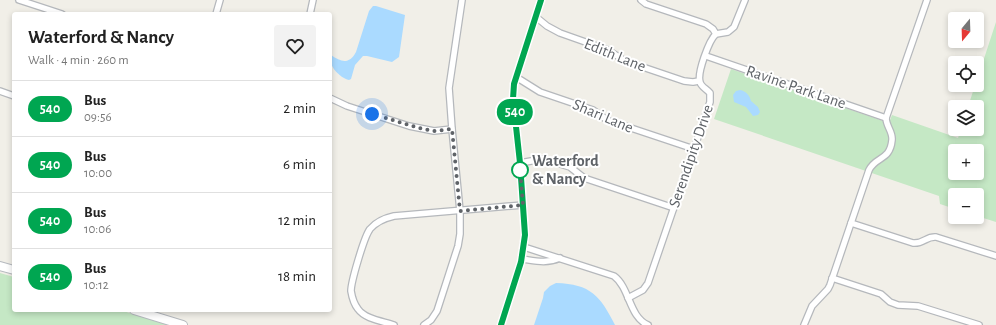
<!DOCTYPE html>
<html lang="en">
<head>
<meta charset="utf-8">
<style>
  body { margin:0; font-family:"Alegreya Sans",sans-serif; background:#f2f2f2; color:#222; height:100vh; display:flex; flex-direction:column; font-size:15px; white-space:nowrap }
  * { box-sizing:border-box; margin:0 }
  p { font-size:13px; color:#767676 }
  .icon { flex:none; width:22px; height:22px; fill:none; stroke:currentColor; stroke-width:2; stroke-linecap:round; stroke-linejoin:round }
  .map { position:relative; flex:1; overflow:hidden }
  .side { position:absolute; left:12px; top:12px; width:320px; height:300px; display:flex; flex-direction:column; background:#fff; border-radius:4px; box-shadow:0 2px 6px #0003 }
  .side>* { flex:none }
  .badge { padding:0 8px; border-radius:13px; font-size:14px; line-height:26px }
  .needle { width:26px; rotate:199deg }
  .buttons { position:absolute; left:948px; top:12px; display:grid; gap:8px }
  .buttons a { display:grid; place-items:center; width:36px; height:36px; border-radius:4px; background:#fff; box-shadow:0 2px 6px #0003; font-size:20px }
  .you { position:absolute; width:20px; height:20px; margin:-10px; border:3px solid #fff; border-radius:50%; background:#1a73e8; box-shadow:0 0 0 6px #1a73e833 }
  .map>.badge { position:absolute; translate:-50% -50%; box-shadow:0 0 0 2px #fff }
  .round { display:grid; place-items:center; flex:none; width:42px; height:42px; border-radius:4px; background:#f2f2f2 }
  .headline { display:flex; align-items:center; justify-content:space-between; height:68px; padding:0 16px }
  h1 { font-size:19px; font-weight:700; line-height:30px }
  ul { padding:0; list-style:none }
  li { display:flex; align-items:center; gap:12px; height:56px; padding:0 16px; border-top:1px solid #e0e0e0 }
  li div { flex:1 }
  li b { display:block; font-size:15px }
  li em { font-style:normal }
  li .badge { min-width:44px; font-weight:700; text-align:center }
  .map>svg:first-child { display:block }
  .green { fill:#c5e8c5; fill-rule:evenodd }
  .water { fill:#aadaff }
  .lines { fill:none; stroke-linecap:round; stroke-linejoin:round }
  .street-casing { stroke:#b5b8bc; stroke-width:8 }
  .secondary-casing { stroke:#b6babf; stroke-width:10 }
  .street { stroke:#fff; stroke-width:5.5 }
  .secondary { stroke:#fff; stroke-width:8 }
  .line-casing { stroke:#fff; stroke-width:9 }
  .line { stroke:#00a651; stroke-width:6 }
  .walk { stroke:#5f6368; stroke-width:4; stroke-dasharray:0 7.2 }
  .stop-dot { fill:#fff; stroke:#00a651; stroke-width:2 }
  .labels { text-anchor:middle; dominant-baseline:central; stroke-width:4; stroke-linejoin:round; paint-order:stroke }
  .street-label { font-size:16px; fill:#5f6368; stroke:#fff }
  .stop-label { font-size:16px; font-weight:bold; fill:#5f6368; stroke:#fff; text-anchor:start }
</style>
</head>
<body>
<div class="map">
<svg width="996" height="325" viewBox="0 0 996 325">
  <rect width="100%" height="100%" fill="#f1efe8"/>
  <!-- green -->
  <g class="green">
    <path d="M996,22V222L977,216V195H955V209L940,204L939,196L714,119L731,69L889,123L892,115L958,138L961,129H977V107H968L975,85H977V80ZM955,151H977V173H955Z"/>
    <path d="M0,273L14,277V310H120L169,325H0Z"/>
  </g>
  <!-- water -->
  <g class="water">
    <path d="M373,6H376L405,15L399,57L392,62L367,56H363L355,65L351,79L349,80C340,78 327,65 331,55C341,62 349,65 356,52L369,11Z"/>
    <path d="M740,90C746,91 750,96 751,101L758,107L760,112L758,115L753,116L746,107L734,102L733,95L736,91Z"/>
    <path d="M556,283C591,284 600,296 615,325H534L543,298L544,292L550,286Z"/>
  </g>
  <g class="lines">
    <defs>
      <g id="street">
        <path d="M19,0L62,14"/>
        <path d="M641,0L646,4L706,24L713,29L716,34"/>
        <path d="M216,14L220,0"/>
        <path d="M310,14L313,0"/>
        <path d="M536,17L547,26L560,33L608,50L625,61L684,81L693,82L699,81"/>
        <path d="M706,56L886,118"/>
        <path d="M516,77L540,92L593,110L607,120L694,149"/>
        <path d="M0,91L14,96"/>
        <path d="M330,98L347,106L409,126L434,131L452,129"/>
        <path d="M520,163L542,159L547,160L570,167L584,178L674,208"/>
        <path d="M851,223L913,243C924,244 926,236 936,237L996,256"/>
        <path d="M524,247L614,276C630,288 629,317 648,325"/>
        <path d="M522,259C536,261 546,264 560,258"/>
        <path d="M832,278L881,294L890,302L898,305L918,306L979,325"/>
        <path d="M628,298L643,290L648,283L710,102V93C707,89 701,87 700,82C697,73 709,40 716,34L728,32L734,27L745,0"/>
        <path d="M394,325C382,321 365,319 358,309C354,304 352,297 351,291C351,282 364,237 370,229C376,222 385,218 394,216L523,205"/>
        <path d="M424,325L431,320L437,311L458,246L460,234V211L452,129L449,88L462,0"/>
        <path d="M501,325L521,262L525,235L520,163L513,99L514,84L541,0"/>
        <path d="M804,325L812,306L828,289L830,285L869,170C876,156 890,161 892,140C893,132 886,126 886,118L927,0"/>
      </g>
      <g id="secondary">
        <path d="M0,266L14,270"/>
        <path d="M134,310L183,325"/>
      </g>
    </defs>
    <!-- street casing -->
    <use href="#street" class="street-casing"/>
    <!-- secondary casing -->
    <use href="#secondary" class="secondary-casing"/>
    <!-- street -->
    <use href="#street" class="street"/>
    <!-- secondary -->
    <use href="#secondary" class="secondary"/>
  </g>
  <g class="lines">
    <defs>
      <path id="line" d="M501,325L521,262L525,235L520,163L513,99L514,84L541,0"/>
    </defs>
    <!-- line casing -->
    <use href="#line" class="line-casing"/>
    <!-- line -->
    <use href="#line" class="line"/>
    <!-- walk -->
    <path class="walk" d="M372,114L423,129L434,131L452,129L460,211L523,205L520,170"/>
  </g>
  <!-- markers -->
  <circle class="stop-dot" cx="520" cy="170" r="8"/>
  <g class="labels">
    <!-- street labels -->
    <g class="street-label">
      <text transform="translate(615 55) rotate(22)">Edith Lane</text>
      <text transform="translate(796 87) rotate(19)">Ravine Park Lane</text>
      <text transform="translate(603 116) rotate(23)">Shari Lane</text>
      <text transform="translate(691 156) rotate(-71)">Serendipity Drive</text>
    </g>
    <!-- stop labels -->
    <g class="stop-label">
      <text x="532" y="161">Waterford<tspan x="532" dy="18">&amp; Nancy</tspan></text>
    </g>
  </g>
</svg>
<div class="buttons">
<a><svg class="needle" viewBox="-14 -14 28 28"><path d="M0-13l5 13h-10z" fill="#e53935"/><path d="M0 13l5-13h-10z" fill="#767676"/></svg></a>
<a><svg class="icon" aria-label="locate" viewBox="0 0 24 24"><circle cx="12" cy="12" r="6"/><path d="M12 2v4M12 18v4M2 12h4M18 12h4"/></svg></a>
<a><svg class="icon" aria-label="layers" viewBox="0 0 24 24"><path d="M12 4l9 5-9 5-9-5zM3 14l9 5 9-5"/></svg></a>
<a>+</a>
<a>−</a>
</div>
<div class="you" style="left:372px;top:114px"></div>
<b class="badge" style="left:515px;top:112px;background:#00a651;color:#fff">540</b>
<section class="side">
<div class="headline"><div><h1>Waterford &amp; Nancy</h1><p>Walk · 4 min · 260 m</p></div><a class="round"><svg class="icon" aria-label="heart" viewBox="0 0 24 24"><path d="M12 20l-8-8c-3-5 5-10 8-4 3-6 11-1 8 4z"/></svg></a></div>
<ul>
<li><span class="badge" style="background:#00a651;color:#fff">540</span><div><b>Bus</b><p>09:56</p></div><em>2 min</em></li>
<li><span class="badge" style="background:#00a651;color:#fff">540</span><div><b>Bus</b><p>10:00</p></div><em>6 min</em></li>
<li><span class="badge" style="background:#00a651;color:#fff">540</span><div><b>Bus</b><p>10:06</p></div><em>12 min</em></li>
<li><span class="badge" style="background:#00a651;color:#fff">540</span><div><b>Bus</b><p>10:12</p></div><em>18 min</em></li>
</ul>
</section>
</div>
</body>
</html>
